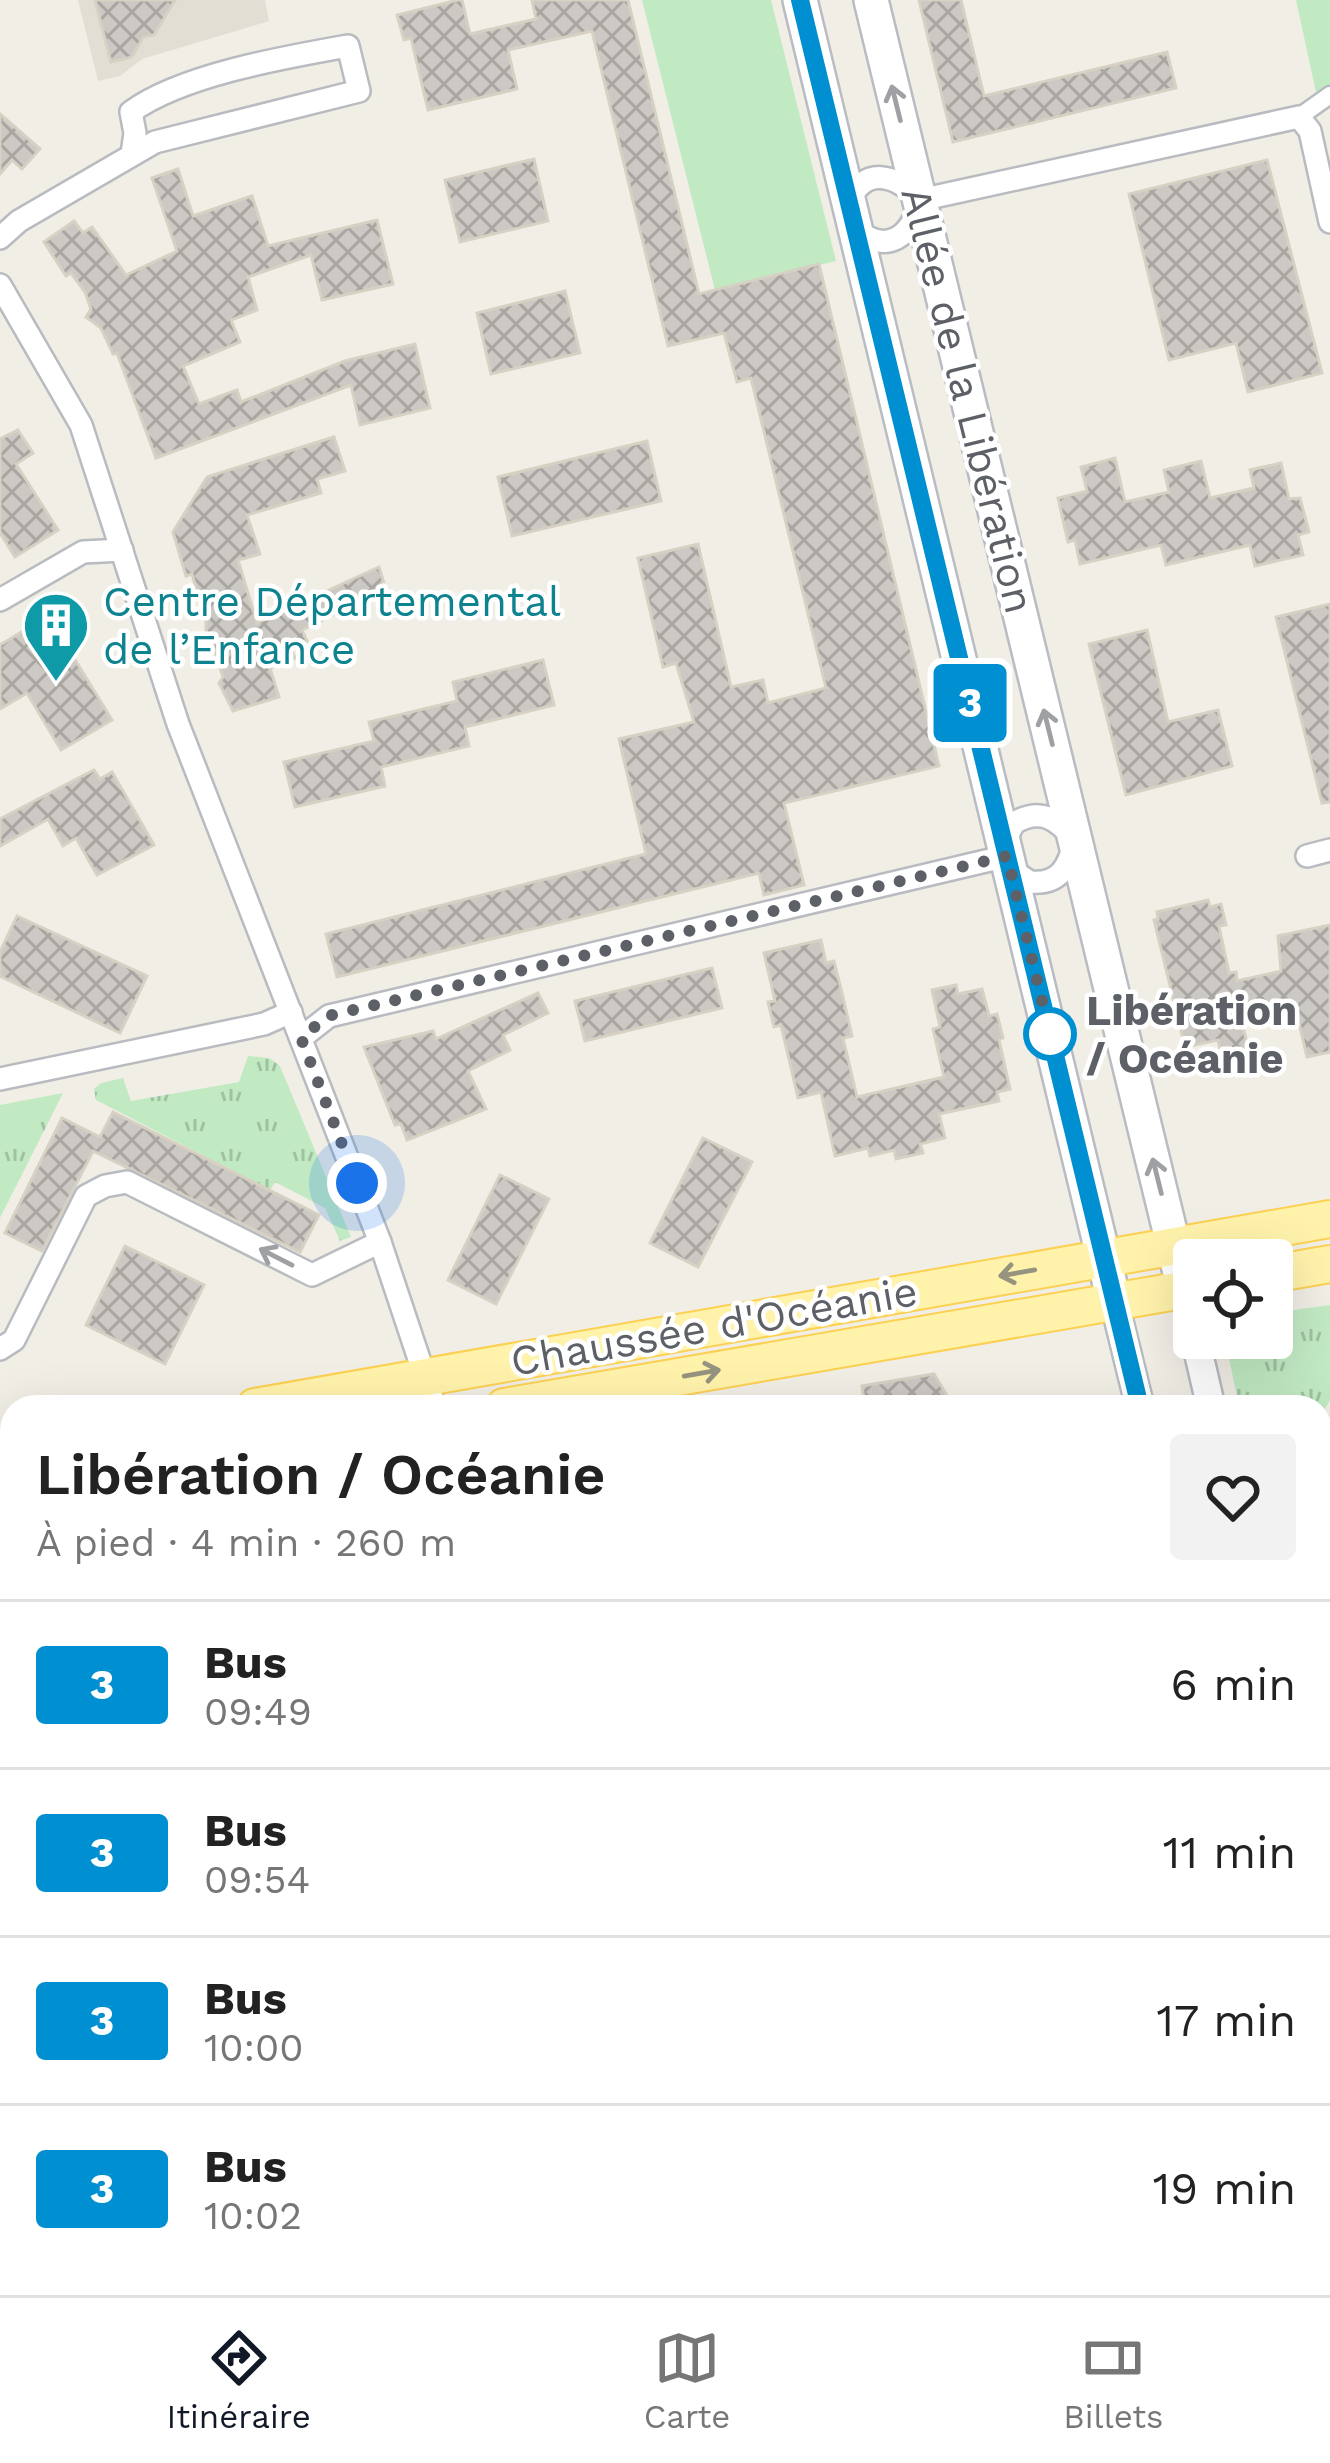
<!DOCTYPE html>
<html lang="fr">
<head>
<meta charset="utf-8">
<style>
  body { margin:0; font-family:"Work Sans",sans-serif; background:#f2f2f2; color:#222; height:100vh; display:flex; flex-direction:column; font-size:45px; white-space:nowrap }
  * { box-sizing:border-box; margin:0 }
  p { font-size:39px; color:#767676 }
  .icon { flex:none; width:66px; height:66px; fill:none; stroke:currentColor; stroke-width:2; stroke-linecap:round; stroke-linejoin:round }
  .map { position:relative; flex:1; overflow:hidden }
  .side { position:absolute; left:0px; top:1395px; width:1332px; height:900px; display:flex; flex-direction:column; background:#fff; border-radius:36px 36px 0 0; box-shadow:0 12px 48px #0002 }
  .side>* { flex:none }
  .badge { padding:0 24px; border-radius:9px; font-size:42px; line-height:78px }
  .tools { position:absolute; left:1173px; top:1239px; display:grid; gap:24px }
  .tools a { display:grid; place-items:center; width:120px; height:120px; border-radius:12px; background:#fff; box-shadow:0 12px 48px #0002; font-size:60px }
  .you { position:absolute; width:60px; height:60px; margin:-30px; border:9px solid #fff; border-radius:50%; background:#1a73e8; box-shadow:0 0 0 18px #1a73e833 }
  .map>.badge { position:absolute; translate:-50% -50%; box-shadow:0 0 0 6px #fff }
  .round { display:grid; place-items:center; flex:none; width:126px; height:126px; border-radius:12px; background:#f2f2f2 }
  .headline { display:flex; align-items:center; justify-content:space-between; height:204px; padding:0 36px }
  h1 { font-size:57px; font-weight:600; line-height:90px }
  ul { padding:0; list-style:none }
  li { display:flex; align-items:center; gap:36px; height:168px; padding:0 36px; border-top:3px solid #e0e0e0 }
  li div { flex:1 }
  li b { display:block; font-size:45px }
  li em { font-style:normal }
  li .badge { min-width:132px; font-weight:700; text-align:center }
  .menu { display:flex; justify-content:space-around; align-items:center; height:168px; border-top:3px solid #e0e0e0; background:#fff; font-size:33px; color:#767676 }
  .menu a { display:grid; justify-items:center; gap:6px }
  .menu .selected { color:#111827 }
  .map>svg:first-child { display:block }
  .education { fill:#e1ded4 }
  .grass { fill:url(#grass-tufts) }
  .park { fill:#c1eac2 }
  .building { fill:url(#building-cross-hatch); stroke:#d6d1c3; stroke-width:3 }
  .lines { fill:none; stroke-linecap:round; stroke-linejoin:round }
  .pedestrian-casing { stroke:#b8bbc0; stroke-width:21 }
  .minor-casing { stroke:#b8bbc0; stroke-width:26 }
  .tertiary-casing { stroke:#b8bbc0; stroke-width:32 }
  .secondary-casing { stroke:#b9bcc2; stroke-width:38 }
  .primary-casing { stroke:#fcd153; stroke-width:40 }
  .pedestrian { stroke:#fff; stroke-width:16 }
  .minor { stroke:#fff; stroke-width:21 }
  .tertiary { stroke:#fff; stroke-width:27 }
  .secondary { stroke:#fff; stroke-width:33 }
  .primary { stroke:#fff3ac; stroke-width:36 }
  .oneway { stroke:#9ea0a4 }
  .oneway2 { stroke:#96947f }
  .line-casing { stroke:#fff; stroke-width:27 }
  .line { stroke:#008fd0; stroke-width:18 }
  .walk { stroke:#5d6167; stroke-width:12; stroke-dasharray:0 21.6 }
  .stop-dot { fill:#fff; stroke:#008fd0; stroke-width:6 }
  .labels { text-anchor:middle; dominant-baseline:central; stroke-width:9; stroke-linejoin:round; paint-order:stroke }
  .street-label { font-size:42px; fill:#5d6167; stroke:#fff }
  .culture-label { font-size:42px; fill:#0d838f; stroke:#fff; text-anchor:start }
  .stop-label { font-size:42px; font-weight:bold; fill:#5d6167; stroke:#fff; text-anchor:start }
</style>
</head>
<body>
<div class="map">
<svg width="1330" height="2295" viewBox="0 0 1330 2295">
  <defs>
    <pattern id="grass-tufts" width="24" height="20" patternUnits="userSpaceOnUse" patternTransform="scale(3)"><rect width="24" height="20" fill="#c1eac2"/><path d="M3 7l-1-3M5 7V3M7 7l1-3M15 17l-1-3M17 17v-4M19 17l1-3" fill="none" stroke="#a0c1a1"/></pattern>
    <pattern id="building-cross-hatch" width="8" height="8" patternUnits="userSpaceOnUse" patternTransform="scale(3)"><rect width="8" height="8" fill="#ccc8c3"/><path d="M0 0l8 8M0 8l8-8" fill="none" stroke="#a9a6a2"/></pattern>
  </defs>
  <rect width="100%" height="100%" fill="#f1eee6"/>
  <!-- education -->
  <path class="education" d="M78,0H265L269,21L142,59L120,76L98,81Z"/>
  <!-- grass -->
  <g class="grass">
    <path d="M248,1056L269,1058L280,1066L351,1237L340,1241L325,1208L275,1182L270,1190L96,1100L94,1089L101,1083L123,1078L131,1101L239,1082Z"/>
    <path d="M63,1093L0,1218V1105Z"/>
    <path d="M1330,1305V1400L1322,1414L1320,1407H1239L1229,1358L1240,1338H1272V1313Z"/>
  </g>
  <!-- park -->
  <g class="park">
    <path d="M642,0H771L836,261L715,290Z"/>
    <path d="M1296,0H1330V89L1316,92Z"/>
  </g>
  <!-- building -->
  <g class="building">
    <path d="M95,0H175L154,35L143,37L132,57L111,62Z"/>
    <path d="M458,0H462L470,34L536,19L532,0H628L699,294L819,264L939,766L784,803L804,885L764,895L759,873L337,977L326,934L646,854L619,739L694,722L676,663L663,667L638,558L698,544L731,687L763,680L768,703L826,688L751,378L737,382L724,333L668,346L592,31L508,50L517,89L428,110L411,38L404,40L397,15Z"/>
    <path d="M919,0H961L984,96L1167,52L1176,88L953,142Z"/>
    <path d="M0,114L40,149L22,169L12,160L0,174Z"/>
    <path d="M534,159L548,221L460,242L445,180Z"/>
    <path d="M1267,160L1322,373L1248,392L1236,343L1169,360L1129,194Z"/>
    <path d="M178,169L193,216L252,196L268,246L377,220L393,284L322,300L311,255L248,277L257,310L231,320L240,342L183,366L199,404L237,390L241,402L345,361L415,344L430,408L360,425L351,385L156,458L117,353L113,354L101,328L86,317L91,309L85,292L71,273L66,276L44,242L74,221L83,233L92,227L126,275L177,251L152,178Z"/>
    <path d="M565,291L580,353L491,374L477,313Z"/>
    <path d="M18,430L33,453L16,464L58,530L15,557L0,533V439Z"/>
    <path d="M334,437L345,471L317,479L321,493L247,515L260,554L238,560L257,623L379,567L386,590L302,630L307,641L291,649L295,658L270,668L279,697L233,711L219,683L223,677L212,642L206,639V622L192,574L186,576L173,532L207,477Z"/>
    <path d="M647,441L661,501L512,536L498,477Z"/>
    <path d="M1115,458L1125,502L1169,492L1164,470L1201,461L1210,498L1254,488L1250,470L1281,463L1289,499L1300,498L1309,532L1298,535L1303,555L1255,566L1250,545L1166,565L1161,545L1080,564L1075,540L1068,542L1058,498L1087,491L1081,467Z"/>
    <path d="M1330,604V802L1322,803L1276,617Z"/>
    <path d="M55,627L112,720L61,750L27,693L0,709V645L28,628L35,639Z"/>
    <path d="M1147,630L1168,722L1218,710L1232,766L1126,795L1089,644Z"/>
    <path d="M543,660L554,705L465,727L469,746L381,767L385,786L295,807L284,762L374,741L369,722L457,701L453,682Z"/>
    <path d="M94,770L100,779L112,772L154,845L97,875L76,838L63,846L48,819L0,846V819Z"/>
    <path d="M1208,900L1210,907L1221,904L1226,925L1219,926L1229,973L1236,972L1237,981L1281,971L1278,936L1330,925V1052L1307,1057L1296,1010L1291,1011L1289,1002L1245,1012L1247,1022L1242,1023L1248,1047L1221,1054L1218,1040L1185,1047L1154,920L1158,919L1157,912Z"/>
    <path d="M17,916L147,976L120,1033L0,976V952Z"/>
    <path d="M821,940L826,963L834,961L842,993L852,1036L843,1038L857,1097L944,1077L933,1029L940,1027L932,990L956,985L958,994L982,989L989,1016L997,1014L1003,1038L999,1040L1010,1089L997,1092L999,1101L939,1114L945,1138L920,1144L923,1153L896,1159L894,1150L870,1156L868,1148L835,1156L821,1092L798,1098L781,1025L774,1027L768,1002L775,1001L764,953Z"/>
    <path d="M712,968L722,1008L585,1041L575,1001Z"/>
    <path d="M538,993L548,1013L503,1035L510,1050L468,1071L486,1109L407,1140L401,1124L395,1125L364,1047L433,1031L436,1039Z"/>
    <path d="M113,1112L319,1215L300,1252L93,1151L42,1251L5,1233L62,1118L100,1137Z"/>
    <path d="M703,1138L752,1162L698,1267L650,1243Z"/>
    <path d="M500,1175L549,1199L496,1304L448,1280Z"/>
    <path d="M125,1246L204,1285L165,1364L86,1325Z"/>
    <path d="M934,1374L954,1407H865L862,1386Z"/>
  </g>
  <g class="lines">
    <defs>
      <path id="pedestrian" d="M1299,117L1330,95"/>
      <g id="minor">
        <path d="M920,200L1299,117L1310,131L1330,222"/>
        <path d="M849,204C862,165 897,174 920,200C913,235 887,257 855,228"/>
        <path d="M0,238L19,221L155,142L359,91L348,46C286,57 181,75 131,112L135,133L132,154"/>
        <path d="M0,285L81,425L178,724L380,1242L435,1407"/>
        <path d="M0,600L83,552L122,550"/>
        <path d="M1004,842L1014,823C1041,807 1057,819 1075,840C1069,866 1060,885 1030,882L1010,869"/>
        <path d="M1307,856L1330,850"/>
        <path d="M301,1038L329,1016L1007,856"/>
        <path d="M0,1079L264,1024L291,1012"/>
        <path d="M0,1349L14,1340L86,1196L105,1186L127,1182L312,1275L380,1242"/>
        <path d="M0,1943L12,1949"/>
        <path d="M0,2155L12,2131"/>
        <path d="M1063,2283L1074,2295"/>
        <path d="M351,2295L352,2283"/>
      </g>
      <g id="tertiary">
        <path d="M1114,1301L1140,1407"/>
        <path d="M1195,1338L1211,1407"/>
        <path d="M1320,1888L1330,1933"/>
        <path d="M1320,2160L1330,2202"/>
      </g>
      <g id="secondary">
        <path d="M800,0L1114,1301"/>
        <path d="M871,0L1184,1289"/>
      </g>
      <g id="primary">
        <path d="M1272,1274L1330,1264"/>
        <path d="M255,1407L1330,1219"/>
        <path d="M504,1407L1194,1288"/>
        <path d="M0,1452L12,1449"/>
        <path d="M0,1494L12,1492"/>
      </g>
    </defs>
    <!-- pedestrian casing -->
    <use href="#pedestrian" class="pedestrian-casing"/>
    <!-- minor casing -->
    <use href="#minor" class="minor-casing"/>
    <!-- tertiary casing -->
    <use href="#tertiary" class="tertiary-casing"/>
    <!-- secondary casing -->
    <use href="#secondary" class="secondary-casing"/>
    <!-- primary casing -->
    <use href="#primary" class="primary-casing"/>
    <!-- pedestrian -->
    <use href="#pedestrian" class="pedestrian"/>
    <!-- minor -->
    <use href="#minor" class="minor"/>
    <!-- tertiary -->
    <use href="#tertiary" class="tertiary"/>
    <!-- secondary -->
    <use href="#secondary" class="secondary"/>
    <!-- primary -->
    <use href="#primary" class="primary"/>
  </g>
  <!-- one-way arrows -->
  <defs><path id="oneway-shaft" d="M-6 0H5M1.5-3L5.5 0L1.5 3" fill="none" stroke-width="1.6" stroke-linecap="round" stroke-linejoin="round" transform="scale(3)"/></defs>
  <g class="oneway">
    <use href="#oneway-shaft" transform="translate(896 103) rotate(-104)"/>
    <use href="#oneway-shaft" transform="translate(1048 727) rotate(-104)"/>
    <use href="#oneway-shaft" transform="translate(1157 1176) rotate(-104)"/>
    <use href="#oneway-shaft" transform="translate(276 1257) rotate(-153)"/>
  </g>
  <g class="oneway2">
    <use href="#oneway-shaft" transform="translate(1017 1273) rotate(170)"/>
    <use href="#oneway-shaft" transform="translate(702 1373) rotate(-10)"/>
  </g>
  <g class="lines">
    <defs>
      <path id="line" d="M800,0L1140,1407"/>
    </defs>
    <!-- line casing -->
    <use href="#line" class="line-casing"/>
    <!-- line -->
    <use href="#line" class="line"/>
    <!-- walk -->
    <path class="walk" d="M357,1183L301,1038L328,1016L1007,856L1050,1034"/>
  </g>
  <!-- icons -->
  <defs>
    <symbol id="building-pin" viewBox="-11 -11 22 30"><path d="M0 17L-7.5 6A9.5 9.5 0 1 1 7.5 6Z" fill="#0f9aa8" stroke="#fff"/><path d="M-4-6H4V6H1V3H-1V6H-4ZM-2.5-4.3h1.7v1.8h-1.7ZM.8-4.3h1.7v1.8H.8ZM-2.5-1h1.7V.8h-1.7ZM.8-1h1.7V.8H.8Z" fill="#fff"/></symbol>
  </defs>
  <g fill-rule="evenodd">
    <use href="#building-pin" x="18" y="587" width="76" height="104"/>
  </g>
  <!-- markers -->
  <circle class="stop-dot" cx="1050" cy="1034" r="24"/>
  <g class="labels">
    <!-- street labels -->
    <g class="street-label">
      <text transform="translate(968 400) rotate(76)">Allée de la Libération</text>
      <text transform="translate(714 1326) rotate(-10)">Chaussée d'Océanie</text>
    </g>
    <!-- culture labels -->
    <g class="culture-label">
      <text x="103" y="601">Centre Départemental<tspan x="103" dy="48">de l’Enfance</tspan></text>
    </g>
    <!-- stop labels -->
    <g class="stop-label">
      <text x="1086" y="1010">Libération<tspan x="1086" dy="48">/ Océanie</tspan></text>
    </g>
  </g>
</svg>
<div class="tools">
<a><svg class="icon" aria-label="locate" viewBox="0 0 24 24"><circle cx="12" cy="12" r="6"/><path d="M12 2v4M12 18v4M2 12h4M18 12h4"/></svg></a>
</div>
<div class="you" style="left:357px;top:1183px"></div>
<b class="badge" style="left:970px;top:703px;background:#008fd0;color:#fff">3</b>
<section class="side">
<div class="headline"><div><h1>Libération / Océanie</h1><p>À pied · 4 min · 260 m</p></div><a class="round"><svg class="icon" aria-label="heart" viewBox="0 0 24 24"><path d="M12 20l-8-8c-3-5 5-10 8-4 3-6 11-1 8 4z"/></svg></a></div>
<ul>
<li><span class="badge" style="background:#008fd0;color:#fff">3</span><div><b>Bus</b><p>09:49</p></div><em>6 min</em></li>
<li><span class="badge" style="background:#008fd0;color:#fff">3</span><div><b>Bus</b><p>09:54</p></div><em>11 min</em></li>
<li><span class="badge" style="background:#008fd0;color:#fff">3</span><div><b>Bus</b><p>10:00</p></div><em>17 min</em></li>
<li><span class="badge" style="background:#008fd0;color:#fff">3</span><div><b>Bus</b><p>10:02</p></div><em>19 min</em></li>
</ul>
</section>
</div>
<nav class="menu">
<a class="selected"><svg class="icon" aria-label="directions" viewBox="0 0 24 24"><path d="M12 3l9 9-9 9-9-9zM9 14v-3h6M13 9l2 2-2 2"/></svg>Itinéraire</a>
<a><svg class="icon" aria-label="map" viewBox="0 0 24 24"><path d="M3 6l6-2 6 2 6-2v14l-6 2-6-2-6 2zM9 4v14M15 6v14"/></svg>Carte</a>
<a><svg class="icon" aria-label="tickets" viewBox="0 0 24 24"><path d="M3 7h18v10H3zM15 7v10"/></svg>Billets</a>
</nav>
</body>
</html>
